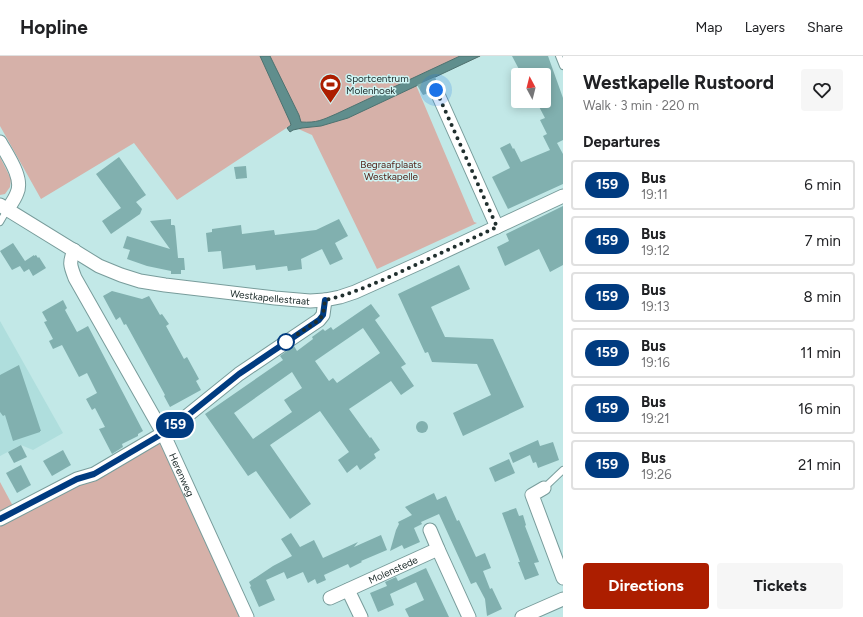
<!DOCTYPE html>
<html lang="en">
<head>
<meta charset="utf-8">
<style>
  body { margin:0; font-family:Figtree,sans-serif; background:#f6f6f6; color:#202124; height:100vh; display:flex; flex-direction:column; font-size:15px; white-space:nowrap }
  * { box-sizing:border-box; margin:0 }
  p { font-size:13px; color:#757577 }
  .icon { flex:none; width:22px; height:22px; fill:none; stroke:currentColor; stroke-width:2; stroke-linecap:round; stroke-linejoin:round }
  .map { position:relative; flex:1; overflow:hidden }
  .details { display:flex; flex-direction:column; background:#fff; width:300px }
  .details>* { flex:none }
  .badge { padding:0 8px; border-radius:13px; font-size:14px; line-height:26px }
  .needle { width:26px; rotate:353deg }
  .buttons { position:absolute; left:511px; top:12px; display:grid; gap:8px }
  .buttons a { display:grid; place-items:center; width:40px; height:40px; border-radius:4px; background:#fff; box-shadow:0 2px 10px #0003; font-size:20px }
  .you { position:absolute; width:20px; height:20px; margin:-10px; border:3px solid #fff; border-radius:50%; background:#1a73e8; box-shadow:0 0 0 6px #1a73e833 }
  .map>.badge { position:absolute; translate:-50% -50%; box-shadow:0 0 0 2px #fff }
  h2 { padding:0 20px; font-size:15px; line-height:36px }
  .round { display:grid; place-items:center; flex:none; width:42px; height:42px; border-radius:4px; background:#f6f6f6 }
  .overview { display:flex; align-items:center; justify-content:space-between; height:68px; padding:0 20px }
  h1 { font-size:19px; font-weight:700; line-height:30px }
  .primary-button { display:flex; gap:8px; margin-top:auto; padding:8px 20px }
  .primary-button a { flex:1; height:46px; border-radius:4px; background:#ac1e00; color:#fff; font-size:16px; font-weight:700; line-height:46px; text-align:center }
  .primary-button a+a { background:#f6f6f6; color:#202124 }
  ul { padding:0; list-style:none }
  li { display:flex; align-items:center; gap:12px; height:50px; margin:0 8px 6px; padding:0 12px; border:2px solid #e0e0e0; border-radius:4px }
  li div { flex:1 }
  li b { display:block; font-size:15px }
  li em { font-style:normal }
  li .badge { min-width:44px; font-weight:700; text-align:center }
  header { display:flex; align-items:center; gap:24px; box-sizing:border-box; height:56px; padding:0 20px; background:#fff; border-bottom:1px solid #e0e0e0 }
  header strong { font-size:19px }
  nav { display:flex; gap:22px; margin-inline-start:auto; font-size:14px }
  main { display:flex; flex:1; min-height:0 }
  .map>svg:first-child { display:block }
  .built { fill:#afdedd }
  .green { fill:#d6b1a9 }
  .water { fill:#608e8d; stroke:#4d7270 }
  .building { fill:#81b0af; fill-rule:evenodd }
  .lines { fill:none; stroke-linecap:round; stroke-linejoin:round }
  .lane-casing { stroke:#789c9b; stroke-width:8 }
  .street-casing { stroke:#789c9b; stroke-width:15 }
  .lane { stroke:#fff; stroke-width:6 }
  .street { stroke:#fff; stroke-width:13 }
  .line-casing { stroke:#fff; stroke-width:9 }
  .line { stroke:#003b80; stroke-width:6 }
  .walk { stroke:#202f2e; stroke-width:4; stroke-dasharray:0 7.2 }
  .stop-dot { fill:#fff; stroke:#003b80; stroke-width:2 }
  .labels { text-anchor:middle; dominant-baseline:central; stroke-width:3; stroke-linejoin:round; paint-order:stroke }
  .poi-label { font-size:10px; fill:#202f2e; stroke:#cff5f4; text-anchor:start }
  .park-label { font-size:10px; fill:#501c13; stroke:#cff5f4 }
  .street-label { font-size:10px; fill:#202f2e; stroke:#cff5f4 }
</style>
</head>
<body>
<header>
<strong>Hopline</strong>
<nav><a>Map</a><a>Layers</a><a>Share</a></nav>
</header>
<main>
<div class="map">
<svg width="563" height="561" viewBox="0 0 563 561">
  <rect width="100%" height="100%" fill="#c2e8e7"/>
  <!-- built -->
  <path class="built" d="M0,265L63,377L33,394L21,389L0,400Z"/>
  <!-- green -->
  <g class="green">
    <path d="M0,0H481L416,29L474,166L477,167L377,213L312,79L294,71L291,69L177,144L134,87L41,143L0,70Z"/>
    <path d="M0,101L11,123L10,131L5,138L0,139Z"/>
    <path d="M160,382L243,561H0V467Z"/>
    <path d="M0,426L14,452L0,459Z"/>
  </g>
  <!-- water -->
  <path class="water" d="M260,0H270L299,59L301,66C317,67 322,64 336,58L460,0H480L348,62L321,70L302,72L293,74L290,76L287,72L291,69L290,66Z"/>
  <!-- building -->
  <g class="building">
    <path d="M512,0H548L563,42V84L557,87L563,98V128L508,153L492,121L510,112L500,92L510,87L513,93L514,92L521,106L550,94L543,80L547,78L540,64L545,62L536,45H544V19H522Z"/>
    <path d="M435,21L437,26L433,27L430,29L428,33L429,37L423,39L417,29Z"/>
    <path d="M119,101L146,139L136,146L142,153L140,158L111,178L102,165L121,152L96,118Z"/>
    <path d="M246,110L247,122L236,123L234,111Z"/>
    <path d="M563,150V209L550,216L539,193L505,210L497,191L509,185L506,178Z"/>
    <path d="M171,163V169H174L175,170L178,202H184L185,214H181V218H171V215L147,210L127,203L130,194L123,192L127,180L170,193L150,165Z"/>
    <path d="M339,163L348,180L335,187L343,203L330,209L322,193L301,203L302,213L288,215L287,210L256,214L255,209L223,213L221,195L208,196L206,177L212,176V173L241,169L242,178L274,174L275,179L316,174Z"/>
    <path d="M13,187L25,205L34,199V200L36,199L38,202L39,201L46,212L33,220L29,213L24,216L20,210L12,214L0,195Z"/>
    <path d="M459,209L470,233L431,251L445,281L493,283L524,351L463,380L453,357L491,339L477,308L432,306L428,296L425,297L398,238Z"/>
    <path d="M112,235L142,243L149,240L160,259L162,258L169,268L166,270L184,303L187,301L199,323L196,325L201,334L170,351L164,340L165,339L126,268L124,269L120,261L116,264L103,240Z"/>
    <path d="M63,244L67,252L65,254L77,276L88,270L143,375L138,378V380L122,388L123,391L112,398L99,373L105,371L95,352L92,354L86,343L97,337L87,317L79,321L62,289L53,293L49,285L53,283L44,266L47,265L42,256Z"/>
    <path d="M371,248L380,260L375,264L406,308L401,311L414,330L401,339L391,325L349,353L370,382L371,381L380,394L374,398L376,402L360,414L357,409L347,417L338,404L349,396L320,355L270,389L311,448L290,463L256,415L248,420L205,358L283,304L280,300L294,290L297,295L313,283L312,281L323,273L325,275L331,271L333,274ZM363,272L380,297L337,327L333,322L329,325L315,305ZM292,316L302,332L284,344L292,356L253,383L234,357Z"/>
    <path d="M19,309L41,375H40V376L13,385L5,359L3,360L0,356V319Z"/>
    <circle cx="422" cy="371" r="6"/>
    <path d="M538,384L540,390L553,386L559,404L538,412L536,406L533,407L530,399L513,407L509,397Z"/>
    <path d="M21,389L27,401L14,407L8,396Z"/>
    <path d="M63,394L71,409L52,420L43,405Z"/>
    <path d="M509,403L515,417L495,426L489,412Z"/>
    <path d="M21,409L31,429L17,437L6,417Z"/>
    <path d="M434,437L437,444L446,440L457,465L459,464L476,501L485,497L491,512L483,515L490,533L492,532L502,553L487,560L485,543L476,526L471,528L439,458L421,466L422,468L414,472L420,486L404,493L402,489L390,495L396,474L399,468L398,466L412,459L405,451Z"/>
    <path d="M516,452L519,460L523,459L526,469L525,470L539,506L534,507L539,519L525,524L518,506H520L502,457Z"/>
    <path d="M291,477L300,491L314,484L323,502L358,486L354,491L381,479L387,494L361,505L362,506L350,512L348,508L324,519L326,524L317,528L315,523L308,527L303,516L287,523L284,516L266,524L275,544L259,551L250,531L251,530L249,526L273,510L292,500L281,483Z"/>
    <path d="M426,512L449,561H409L405,553L424,544L416,526L390,538L394,549L378,556L370,537L387,530L385,526L396,521L398,525Z"/>
  </g>
  <g class="lines">
    <defs>
      <g id="lane">
        <path d="M559,0L563,10"/>
        <path d="M0,166L7,154"/>
        <path d="M544,432L563,414"/>
      </g>
      <g id="street">
        <path d="M436,34L497,171"/>
        <path d="M0,86C7,99 24,122 17,137C15,143 11,148 7,154"/>
        <path id="s1" d="M0,149L99,210L121,219L140,225L165,229L275,242L310,245L325,244L340,241L355,236L424,205L563,140"/>
        <path id="s2" d="M74,194C69,207 70,209 75,222L163,377L247,561"/>
        <path d="M544,432L532,439L563,522"/>
        <path d="M0,463L77,423L94,418L172,372L239,318L319,264L323,259L325,244"/>
        <path d="M430,474L438,493L469,561"/>
        <path d="M348,534L361,561"/>
        <path id="s3" d="M330,542L438,493"/>
        <path d="M522,561L563,543"/>
      </g>
    </defs>
    <!-- lane casing -->
    <use href="#lane" class="lane-casing"/>
    <!-- street casing -->
    <use href="#street" class="street-casing"/>
    <!-- lane -->
    <use href="#lane" class="lane"/>
    <!-- street -->
    <use href="#street" class="street"/>
  </g>
  <g class="lines">
    <defs>
      <path id="line" d="M0,463L77,423L94,418L172,372L239,318L319,264L323,259L325,244"/>
    </defs>
    <!-- line casing -->
    <use href="#line" class="line-casing"/>
    <!-- line -->
    <use href="#line" class="line"/>
    <!-- walk -->
    <path class="walk" d="M286,286L319,264L323,259L325,244C349,239 371,229 394,219C428,203 463,187 497,171L436,34"/>
  </g>
  <!-- icons -->
  <defs>
    <symbol id="stadium-pin" viewBox="-11 -11 22 30"><path d="M0 17L-7.5 6A9.5 9.5 0 1 1 7.5 6Z" fill="#ac1e00" stroke="#cff5f4"/><path d="M0-5a6.5 5 0 1 0 0 10a6.5 5 0 1 0 0-10ZM-3.5-1.8h7v3.6h-7Z" fill="#fff"/></symbol>
  </defs>
  <g fill-rule="evenodd">
    <use href="#stadium-pin" x="318" y="16" width="25" height="34"/>
  </g>
  <!-- markers -->
  <circle class="stop-dot" cx="286" cy="286" r="8"/>
  <g class="labels">
    <!-- poi labels -->
    <g class="poi-label">
      <text x="346" y="22">Sportcentrum<tspan x="346" dy="12">Molenhoek</tspan></text>
    </g>
    <!-- park labels -->
    <g class="park-label">
      <text x="391" y="108">Begraafplaats<tspan x="391" dy="12">Westkapelle</tspan></text>
    </g>
    <!-- street labels -->
    <g class="street-label">
      <text stroke="none"><textPath href="#s1" startOffset="291">Westkapellestraat</textPath></text>
      <text stroke="none"><textPath href="#s2" startOffset="253">Herenweg</textPath></text>
      <text stroke="none"><textPath href="#s3" startOffset="69">Molenstede</textPath></text>
    </g>
  </g>
</svg>
<div class="buttons">
<a><svg class="needle" viewBox="-14 -14 28 28"><path d="M0-13l5 13h-10z" fill="#e53935"/><path d="M0 13l5-13h-10z" fill="#757577"/></svg></a>
</div>
<div class="you" style="left:436px;top:34px"></div>
<b class="badge" style="left:175px;top:369px;background:#003b80;color:#fff">159</b>
</div>
<section class="details">
<div class="overview"><div><h1>Westkapelle Rustoord</h1><p>Walk · 3 min · 220 m</p></div><a class="round"><svg class="icon" aria-label="heart" viewBox="0 0 24 24"><path d="M12 20l-8-8c-3-5 5-10 8-4 3-6 11-1 8 4z"/></svg></a></div>
<h2>Departures</h2>
<ul>
<li><span class="badge" style="background:#003b80;color:#fff">159</span><div><b>Bus</b><p>19:11</p></div><em>6 min</em></li>
<li><span class="badge" style="background:#003b80;color:#fff">159</span><div><b>Bus</b><p>19:12</p></div><em>7 min</em></li>
<li><span class="badge" style="background:#003b80;color:#fff">159</span><div><b>Bus</b><p>19:13</p></div><em>8 min</em></li>
<li><span class="badge" style="background:#003b80;color:#fff">159</span><div><b>Bus</b><p>19:16</p></div><em>11 min</em></li>
<li><span class="badge" style="background:#003b80;color:#fff">159</span><div><b>Bus</b><p>19:21</p></div><em>16 min</em></li>
<li><span class="badge" style="background:#003b80;color:#fff">159</span><div><b>Bus</b><p>19:26</p></div><em>21 min</em></li>
</ul>
<div class="primary-button"><a>Directions</a><a>Tickets</a></div>
</section>
</main>
</body>
</html>
